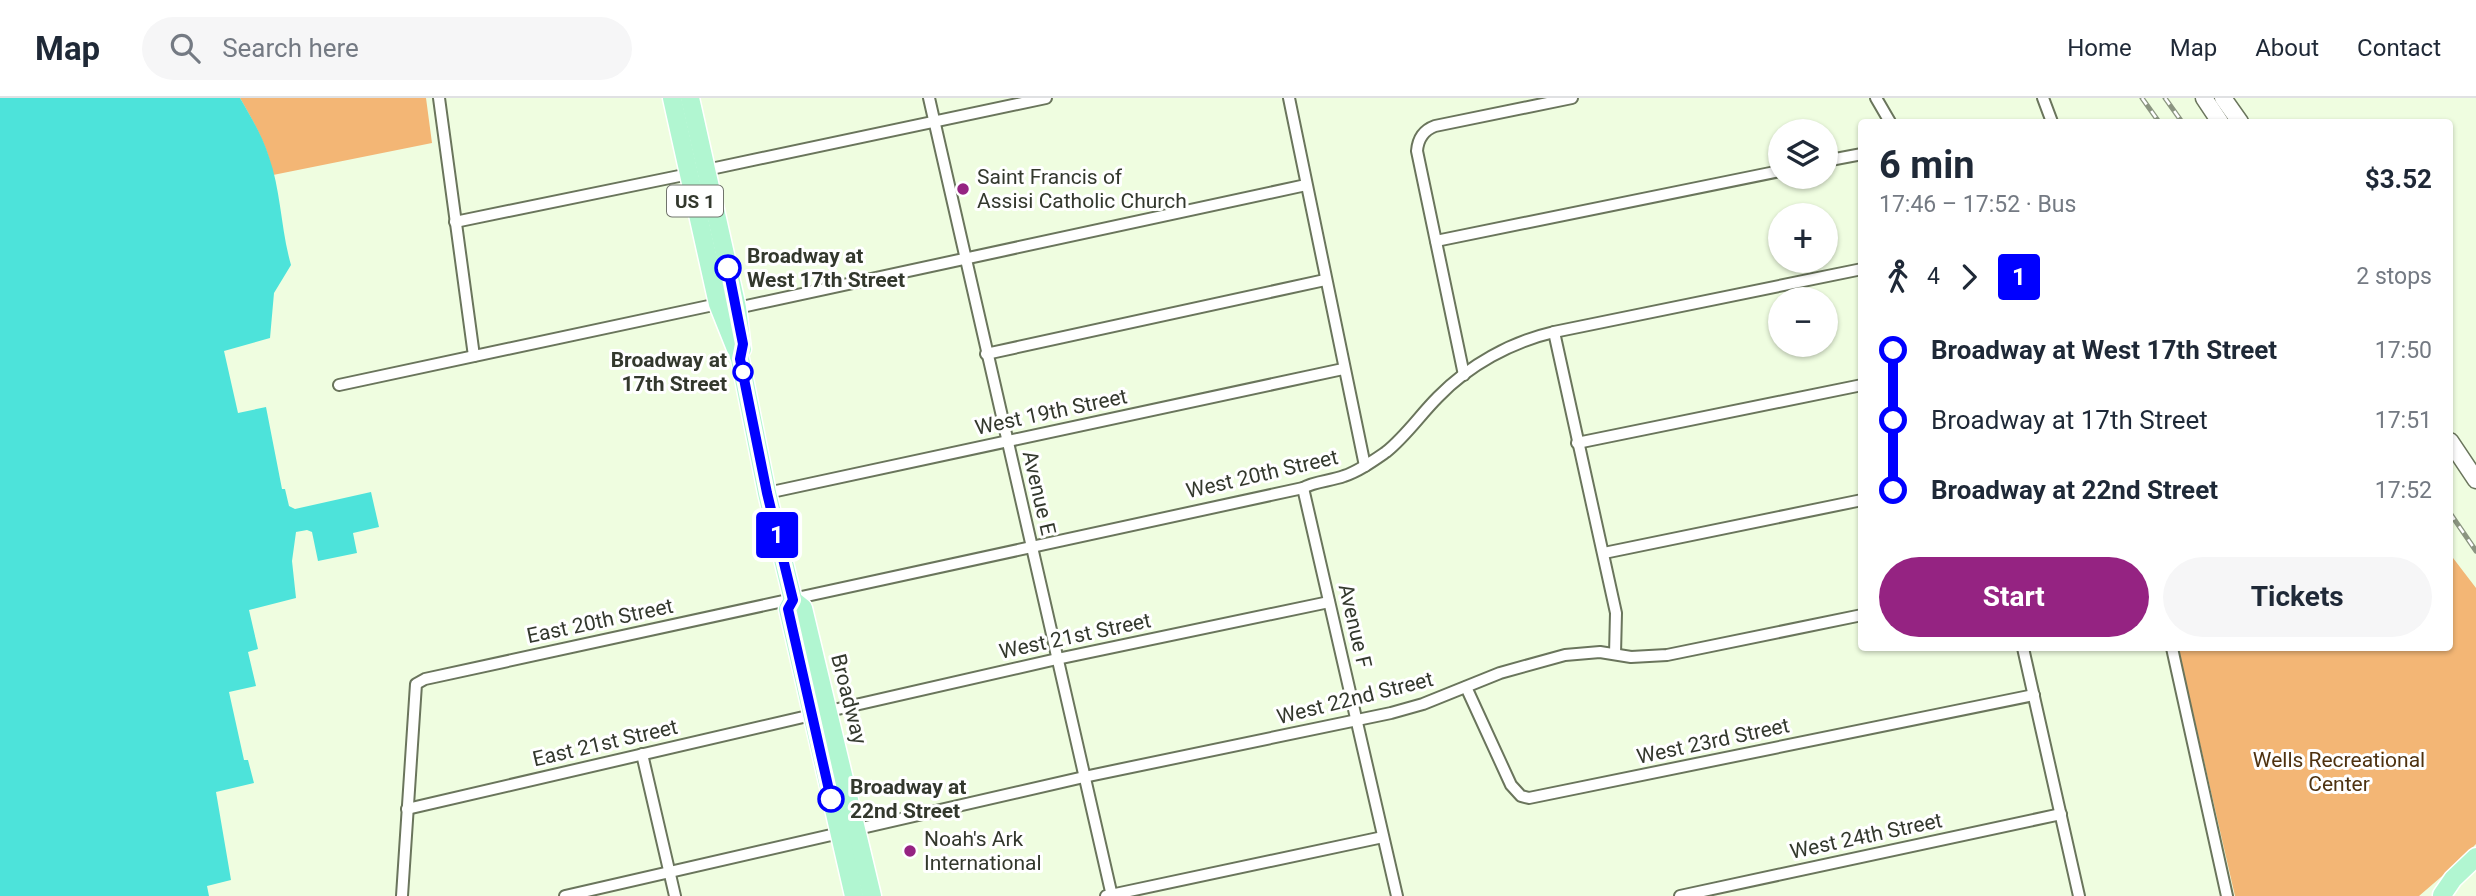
<!DOCTYPE html>
<html lang="en">
<head>
<meta charset="utf-8">
<style>
  body { margin:0; font-family:Roboto,sans-serif; background:#f6f6f7; color:#1f2937; height:100vh; display:flex; flex-direction:column; font-size:26px; white-space:nowrap }
  * { box-sizing:border-box; margin:0 }
  p { font-size:23px; color:#747a83 }
  .icon { flex:none; width:38px; height:38px; fill:none; stroke:currentColor; stroke-width:2; stroke-linecap:round; stroke-linejoin:round }
  .map { position:relative; flex:1; overflow:hidden }
  .drawer { position:absolute; left:1858px; top:21px; width:595px; height:532px; display:flex; flex-direction:column; background:#fff; border-radius:7px; box-shadow:0 2px 5px #0004 }
  .drawer>* { flex:none }
  .badge { padding:0 14px; border-radius:5px; font-size:24px; line-height:46px }
  .buttons { position:absolute; left:1768px; top:21px; display:grid; gap:14px }
  .buttons a { display:grid; place-items:center; width:70px; height:70px; border-radius:50%; background:#fff; box-shadow:0 2px 5px #0004; font-size:35px }
  .map>.badge { position:absolute; translate:-50% -50%; box-shadow:0 0 0 4px #fff }
  .legs { display:flex; align-items:center; gap:10px; height:77px; padding:0 21px; font-size:23px }
  .legs p { margin-inline-start:auto }
  .overview { display:flex; align-items:center; justify-content:space-between; height:119px; padding:0 21px }
  h1 { font-size:38px; font-weight:700; line-height:52px }
  .button { display:flex; gap:14px; margin-top:auto; padding:14px 21px }
  .button a { flex:1; height:80px; border-radius:42px; background:#952382; color:#fff; font-size:28px; font-weight:700; line-height:80px; text-align:center }
  .button a+a { background:#f6f6f7; color:#1f2937 }
  ul { padding:0 21px; list-style:none }
  li { display:flex; align-items:center; gap:24px; height:70px; font-size:26px }
  li i { display:grid; place-items:center; width:10px; height:100%; margin:0 9px; background:currentColor }
  li i::after { content:''; width:18px; height:18px; margin:-9px; border:5px solid; border-radius:50%; background:#fff }
  li p { margin-inline-start:auto }
  li:first-child i { background:linear-gradient(#0000 50%,currentColor 0) }
  li:last-child i { background:linear-gradient(currentColor 50%,#0000 0) }
  header { display:flex; align-items:center; gap:42px; box-sizing:border-box; height:98px; padding:0 35px; background:#fff; border-bottom:2px solid #e0e1e3 }
  header strong { font-size:33px }
  nav { display:flex; gap:38px; margin-inline-start:auto; font-size:24px }
  .search { width:490px; height:63px; background:#f6f6f7; display:flex; align-items:center; gap:18px; box-sizing:border-box; padding:0 24px; border-radius:38px; color:#747a83; font-size:26px }
  .map>svg:first-child { display:block }
  .green { fill:#f3b675 }
  .water { fill:#4de3da }
  .lines { fill:none; stroke-linecap:round; stroke-linejoin:round }
  .minor-casing { stroke:#6a755c; stroke-width:14 }
  .secondary-casing { stroke:#6a755c; stroke-width:19 }
  .primary-casing { stroke:#fff; stroke-width:21 }
  .minor { stroke:#fff; stroke-width:10 }
  .secondary { stroke:#fff; stroke-width:16 }
  .primary { stroke:#b1f6d1; stroke-width:18 }
  .rail-casing { stroke:#8b9581; stroke-width:5 }
  .rail { stroke:#fff; stroke-width:2.5; stroke-dasharray:8; stroke-linecap:butt }
  .line-1-casing { stroke:#fff; stroke-width:16 }
  .line-1 { stroke:#00f; stroke-width:10 }
  .poi-dot { fill:#952382; stroke:#fff; stroke-width:2.5 }
  .stop-1-dot { fill:#fff; stroke:#00f; stroke-width:3.5 }
  .labels { text-anchor:middle; dominant-baseline:central; stroke-width:6; stroke-linejoin:round; paint-order:stroke }
  .shield { fill:#fff; stroke:#70746c; stroke-width:2 }
  .shield-label { font-size:19px; font-weight:bold; fill:#33382d }
  .poi-label { font-size:21px; fill:#33382d; stroke:#fff; text-anchor:start }
  .stop-label { font-size:21px; font-weight:bold; fill:#33382d; stroke:#fff; text-anchor:start }
  .street-label { font-size:21px; fill:#33382d; stroke:#fff }
  .park-label { font-size:21px; fill:#4e3210; stroke:#fff }
</style>
</head>
<body>
<header>
<strong>Map</strong>
<div class="search"><svg class="icon" aria-label="search" viewBox="0 0 24 24"><circle cx="10" cy="10" r="6"/><path d="M15 15l6 6"/></svg>Search here</div>
<nav><a>Home</a><a>Map</a><a>About</a><a>Contact</a></nav>
</header>
<div class="map">
<svg width="2476" height="798" viewBox="0 0 2476 798">
  <rect width="100%" height="100%" fill="#effde0"/>
  <!-- green -->
  <g class="green">
    <path d="M240,0H426L432,45L273,77C268,48 254,25 240,0Z"/>
    <path d="M2450,456L2476,490V746L2455,767L2419,798H2235L2178,550H2450Z"/>
  </g>
  <!-- water -->
  <path class="water" d="M0,0H240C251,19 262,37 269,59C281,93 281,132 291,167L274,195L270,240L224,253L238,315L266,309L282,391H285L289,408L295,411L371,394L379,429L353,435L357,455L318,463L312,434L307,432L296,434L292,463L296,500L249,512L258,551L248,554L256,588L229,594L244,662H248L254,685L216,694L231,782L207,788L209,798H0Z"/>
  <g class="lines">
    <defs>
      <g id="minor">
        <path d="M439,0L474,258"/>
        <path d="M929,0L1112,798"/>
        <path d="M1289,0L1365,368"/>
        <path d="M1876,0L1890,24"/>
        <path d="M2043,0L2052,24"/>
        <path d="M1825,63L1862,56"/>
        <path d="M706,72L1046,0"/>
        <path d="M455,124L689,76"/>
        <path d="M1436,143L1780,73"/>
        <path d="M737,210L1306,87"/>
        <path d="M1554,234L1616,515L1615,556"/>
        <path d="M986,256L1325,182"/>
        <path d="M1464,277L1417,53C1418,40 1424,32 1435,28L1572,0"/>
        <path d="M339,287L718,206"/>
        <path d="M1577,345L1862,287"/>
        <path d="M1303,390L1397,798"/>
        <path d="M767,395L1343,271"/>
        <path d="M1604,455L1862,402"/>
        <path d="M2023,550L2079,798"/>
        <path d="M2172,550L2227,798"/>
        <path d="M1466,589L1511,687L1521,698L1529,700L2034,597"/>
        <path d="M829,613L1057,561L1329,504"/>
        <path d="M642,656L675,798"/>
        <path d="M407,711L812,617"/>
        <path d="M402,798L416,586L425,581L1303,390C1315,383 1331,383 1344,378C1359,373 1373,363 1386,354C1406,338 1420,317 1438,299C1469,267 1511,244 1554,234L1862,171"/>
        <path d="M565,798L1084,679L1391,615L1423,606L1500,575L1565,557L1600,554L1631,559L1667,557L1862,517"/>
        <path d="M1106,798L1383,739"/>
        <path d="M1680,798L2061,716"/>
      </g>
      <g id="secondary">
        <path d="M2204,0L2220,24"/>
        <path d="M2223,0L2240,24"/>
        <path d="M2450,343L2476,382"/>
      </g>
      <g id="primary">
        <path d="M672,0L718,206L740,261L767,395L793,502L803,510L872,798"/>
        <path d="M690,0L737,210L742,251"/>
        <path d="M793,502L788,511L854,798"/>
        <path d="M2442,797L2453,781L2476,759"/>
      </g>
    </defs>
    <!-- minor casing -->
    <use href="#minor" class="minor-casing"/>
    <!-- secondary casing -->
    <use href="#secondary" class="secondary-casing"/>
    <!-- primary casing -->
    <use href="#primary" class="primary-casing"/>
    <!-- minor -->
    <use href="#minor" class="minor"/>
    <!-- secondary -->
    <use href="#secondary" class="secondary"/>
    <!-- primary -->
    <use href="#primary" class="primary"/>
    <defs>
      <g id="rail">
        <path d="M2142,0L2159,24"/>
        <path d="M2165,0L2182,24"/>
        <path d="M2450,415L2476,453"/>
      </g>
    </defs>
    <!-- rail casing -->
    <use href="#rail" class="rail-casing"/>
    <!-- rail -->
    <use href="#rail" class="rail"/>
  </g>
  <g class="lines">
    <defs>
      <path id="line-1" d="M728,170L743,246L740,261L767,395L793,502L788,511L831,701"/>
    </defs>
    <!-- line-1 casing -->
    <use href="#line-1" class="line-1-casing"/>
    <!-- line-1 -->
    <use href="#line-1" class="line-1"/>
  </g>
  <!-- markers -->
  <g class="poi-dot">
    <circle cx="963" cy="91" r="7"/>
    <circle cx="910" cy="753" r="7"/>
  </g>
  <g class="stop-1-dot">
    <circle cx="728" cy="170" r="12"/>
    <circle cx="743" cy="274" r="9"/>
    <circle cx="831" cy="701" r="12"/>
  </g>
  <g class="labels">
    <!-- shield labels -->
    <rect class="shield" x="667" y="87.5" width="56" height="31" rx="5"/>
    <g class="shield-label">
      <text x="695" y="103">US 1</text>
    </g>
    <!-- poi labels -->
    <g class="poi-label">
      <text x="977" y="79">Saint Francis of<tspan x="977" dy="24">Assisi Catholic Church</tspan></text>
      <text x="924" y="741">Noah's Ark<tspan x="924" dy="24">International</tspan></text>
    </g>
    <!-- stop labels -->
    <g class="stop-label">
      <text x="747" y="158">Broadway at<tspan x="747" dy="24">West 17th Street</tspan></text>
      <text x="727" y="262" text-anchor="end">Broadway at<tspan x="727" dy="24">17th Street</tspan></text>
      <text x="850" y="689">Broadway at<tspan x="850" dy="24">22nd Street</tspan></text>
    </g>
    <!-- street labels -->
    <g class="street-label">
      <text transform="translate(1051 314) rotate(-12)">West 19th Street</text>
      <text transform="translate(1262 376) rotate(-13)">West 20th Street</text>
      <text transform="translate(1039 395) rotate(77)">Avenue E</text>
      <text transform="translate(600 523) rotate(-12)">East 20th Street</text>
      <text transform="translate(1355 528) rotate(77)">Avenue F</text>
      <text transform="translate(1075 538) rotate(-12)">West 21st Street</text>
      <text transform="translate(1355 600) rotate(-14)">West 22nd Street</text>
      <text transform="translate(849 601) rotate(76)">Broadway</text>
      <text transform="translate(1713 643) rotate(-12)">West 23rd Street</text>
      <text transform="translate(605 645) rotate(-13)">East 21st Street</text>
      <text transform="translate(1866 738) rotate(-12)">West 24th Street</text>
    </g>
    <!-- park labels -->
    <g class="park-label">
      <text x="2339" y="662">Wells Recreational<tspan x="2339" dy="24">Center</tspan></text>
    </g>
  </g>
</svg>
<div class="buttons">
<a><svg class="icon" aria-label="layers" viewBox="0 0 24 24"><path d="M12 4l9 5-9 5-9-5zM3 14l9 5 9-5"/></svg></a>
<a>+</a>
<a>−</a>
</div>
<b class="badge" style="left:777px;top:437px;background:#00f;color:#fff">1</b>
<section class="drawer">
<div class="overview"><div><h1>6 min</h1><p>17:46 – 17:52 · Bus</p></div><b>$3.52</b></div>
<div class="legs"><svg class="icon" aria-label="walk" viewBox="0 0 24 24"><circle cx="13" cy="4" r="2"/><path d="M13 8l-2 6 4 7M11 14l-3 7M7 12l3-4h3l4 4"/></svg>4<svg class="icon" aria-label="forward" viewBox="0 0 24 24"><path d="M9 5l7 7-7 7"/></svg><b class="badge" style="background:#00f;color:#fff">1</b><p>2 stops</p></div>
<ul>
<li><i style="color:#00f"></i><b>Broadway at West 17th Street</b><p>17:50</p></li>
<li><i style="color:#00f"></i><span>Broadway at 17th Street</span><p>17:51</p></li>
<li><i style="color:#00f"></i><b>Broadway at 22nd Street</b><p>17:52</p></li>
</ul>
<div class="button"><a>Start</a><a>Tickets</a></div>
</section>
</div>
</body>
</html>
